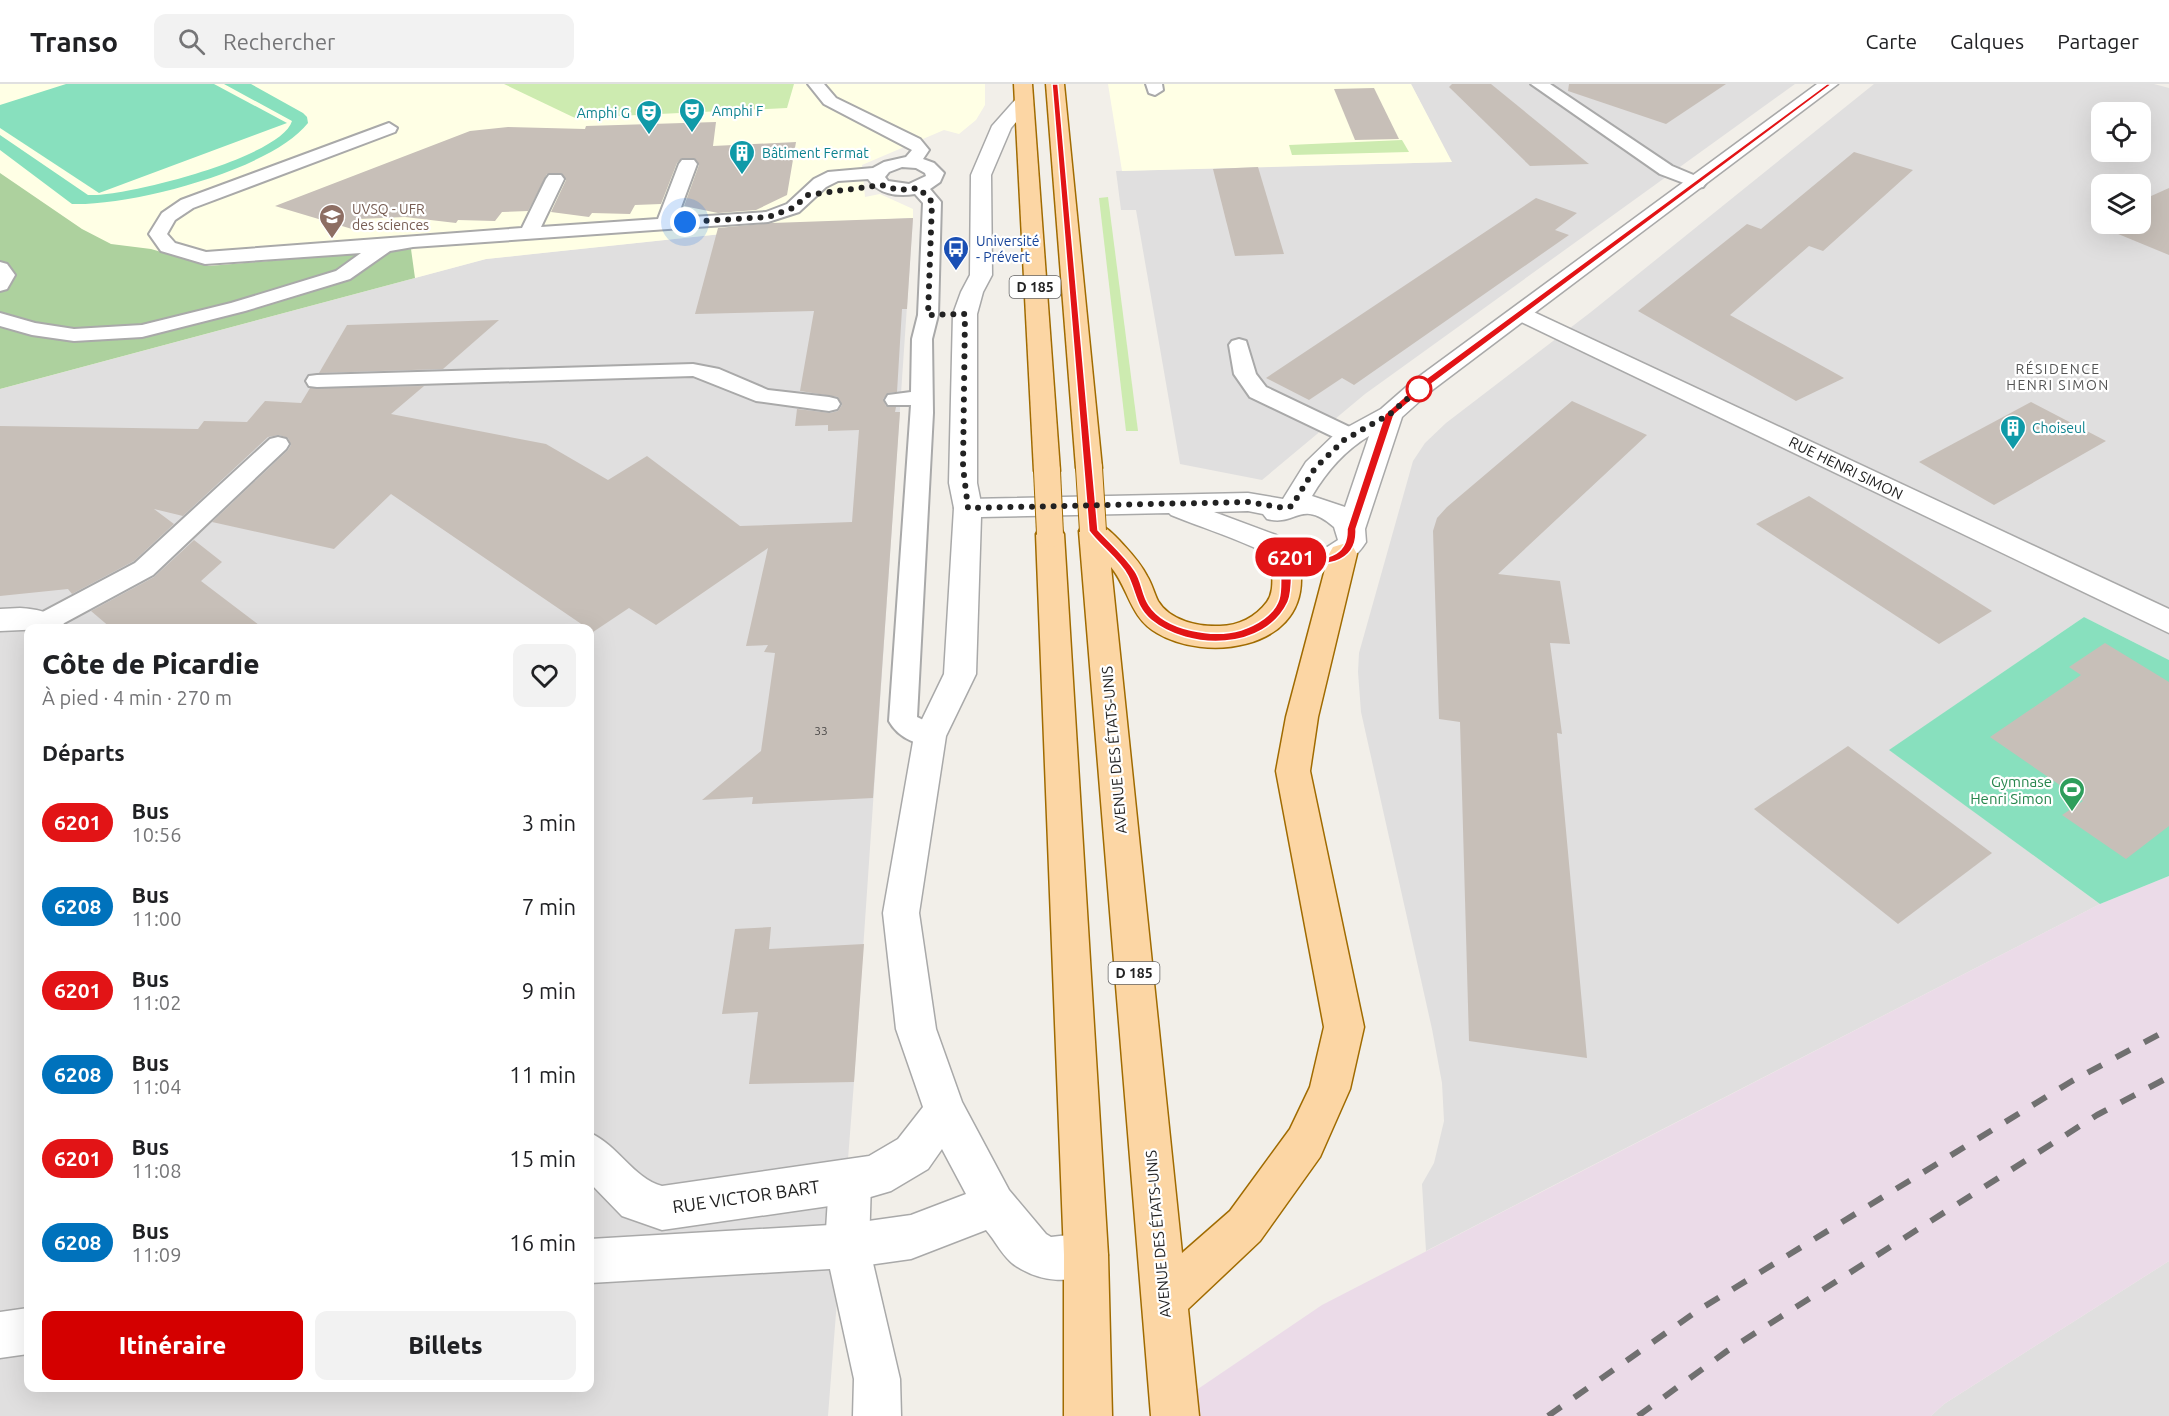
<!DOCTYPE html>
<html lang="fr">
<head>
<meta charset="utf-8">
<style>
  body { margin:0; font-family:Ubuntu,sans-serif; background:#f2f2f2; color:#202124; height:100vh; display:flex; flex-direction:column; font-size:22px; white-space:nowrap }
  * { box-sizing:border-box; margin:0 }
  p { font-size:20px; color:#757577 }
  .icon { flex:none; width:33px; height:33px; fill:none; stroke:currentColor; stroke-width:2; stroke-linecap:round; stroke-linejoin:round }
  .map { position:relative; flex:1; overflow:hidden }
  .panel { position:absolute; left:24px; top:540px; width:570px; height:768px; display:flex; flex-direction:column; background:#fff; border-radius:12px; box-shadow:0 6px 24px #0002 }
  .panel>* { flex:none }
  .badge { padding:0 12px; border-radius:20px; font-size:21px; line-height:39px }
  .fabs { position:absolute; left:2091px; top:18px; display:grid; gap:12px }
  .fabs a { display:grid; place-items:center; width:60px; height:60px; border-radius:12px; background:#fff; box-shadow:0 6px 24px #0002; font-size:30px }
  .you { position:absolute; width:30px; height:30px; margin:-15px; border:4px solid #fff; border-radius:50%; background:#1a73e8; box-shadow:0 0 0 9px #1a73e833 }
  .map>.badge { position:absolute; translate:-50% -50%; box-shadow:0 0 0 3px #fff }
  h2 { padding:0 18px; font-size:22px; line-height:54px }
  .round { display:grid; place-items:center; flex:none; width:63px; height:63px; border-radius:12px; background:#f2f2f2 }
  .headline { display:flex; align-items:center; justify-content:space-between; height:102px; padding:0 18px }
  h1 { font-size:28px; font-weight:800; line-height:45px }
  .cta { display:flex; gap:12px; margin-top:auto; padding:12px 18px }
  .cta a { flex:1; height:69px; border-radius:12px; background:#d40000; color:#fff; font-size:24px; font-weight:800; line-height:69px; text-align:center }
  .cta a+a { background:#f2f2f2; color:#202124 }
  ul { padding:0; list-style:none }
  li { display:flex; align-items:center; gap:18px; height:84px; padding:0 18px }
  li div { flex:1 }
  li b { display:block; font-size:22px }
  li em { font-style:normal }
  li .badge { min-width:66px; font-weight:700; text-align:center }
  header { display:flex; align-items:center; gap:36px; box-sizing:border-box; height:84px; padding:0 30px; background:#fff; border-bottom:2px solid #e0e0e0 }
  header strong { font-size:28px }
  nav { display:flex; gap:33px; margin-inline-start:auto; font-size:21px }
  .search { width:420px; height:54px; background:#f2f2f2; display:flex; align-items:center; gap:15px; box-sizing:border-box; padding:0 21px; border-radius:12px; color:#757577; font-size:22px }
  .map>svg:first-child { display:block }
  .residential { fill:#e0dfdf; fill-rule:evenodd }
  .industrial { fill:#ebdbe8 }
  .education { fill:#ffffe5 }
  .grass { fill:#cdebb0 }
  .forest { fill:#add19e }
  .pitch { fill:#88e0be }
  .building { fill:#c7bfb8 }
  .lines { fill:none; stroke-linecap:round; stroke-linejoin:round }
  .service-casing { stroke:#a9a9a9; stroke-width:4 }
  .minor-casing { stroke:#a9a9a9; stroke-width:3 }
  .tertiary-casing { stroke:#a9a9a9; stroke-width:3 }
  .primary-casing { stroke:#a06b00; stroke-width:3 }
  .service { fill:#fff; fill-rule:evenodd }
  .minor { fill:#fff; fill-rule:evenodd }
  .tertiary { fill:#fff; fill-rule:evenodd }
  .primary { fill:#fcd6a4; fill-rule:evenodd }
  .rail { stroke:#707070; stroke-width:6; stroke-dasharray:16 16; stroke-linecap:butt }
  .primary-bridge-casing { stroke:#a06b00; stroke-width:28; stroke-linecap:butt }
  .primary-bridge { stroke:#fcd6a4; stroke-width:26 }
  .line { fill:#e21416; stroke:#fff; stroke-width:1.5 }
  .walk { stroke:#222; stroke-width:6; stroke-dasharray:0 10.8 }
  .stop-dot { fill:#fff; stroke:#e21416; stroke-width:3 }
  .labels { text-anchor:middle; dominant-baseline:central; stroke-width:4.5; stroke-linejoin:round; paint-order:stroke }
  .number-label { font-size:12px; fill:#4b4948 }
  .far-culture-label { font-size:14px; fill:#0d838f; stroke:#fff; text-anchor:start }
  .far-education-label { font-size:14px; fill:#785e54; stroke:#fff; text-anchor:start }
  .far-transit-label { font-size:14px; fill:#164399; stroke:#fff; text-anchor:start }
  .shield { fill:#fff; stroke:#646464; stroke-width:1.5 }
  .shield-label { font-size:14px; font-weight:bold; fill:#222 }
  .far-neighbourhood-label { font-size:14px; letter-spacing:1.5px; fill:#555; stroke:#fff }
  .street-label { font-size:15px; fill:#222; stroke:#fff }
  .leisure-label { font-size:15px; fill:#27864d; stroke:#fff; text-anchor:end }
  .near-street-label { font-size:18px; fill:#222; stroke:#fff }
</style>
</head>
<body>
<header>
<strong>Transo</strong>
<div class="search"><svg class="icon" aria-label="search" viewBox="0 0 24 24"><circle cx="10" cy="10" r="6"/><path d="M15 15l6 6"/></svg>Rechercher</div>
<nav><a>Carte</a><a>Calques</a><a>Partager</a></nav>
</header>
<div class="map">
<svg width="2169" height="1332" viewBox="0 0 2169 1332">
  <rect width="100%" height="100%" fill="#f2efe9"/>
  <!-- residential -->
  <g class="residential">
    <path d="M1411,0H1795L1365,310L1262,396L1180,380L1136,126H1121L1116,87L1451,78Z"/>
    <path d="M1874,0H2154L2169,4V576L2084,533L1890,666L2100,820L1426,1167L1422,1100L1434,1079L1444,1037L1442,999L1432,945L1361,628L1358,588L1359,569L1413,377L1425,359L1446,339L1591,228ZM2102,28H2140V68H2102ZM2102,100H2140V140H2102Z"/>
    <path d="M913,134L854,998L828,1332H0V305L486,175L843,137ZM28,544H590V1304H28Z"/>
    <path d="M2169,1177V1332H1931L1944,1320Z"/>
  </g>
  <!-- industrial -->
  <path class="industrial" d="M2169,792V1177L1944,1320L1931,1332H1158L1322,1221L2100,820Z"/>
  <!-- education -->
  <g class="education">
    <path d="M0,0H985V21L976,36L959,50L944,46L862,81L865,113L880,110L913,125V134L843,137L486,175L0,305Z"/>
    <path d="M1108,0H1411L1452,78L1122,87Z"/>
  </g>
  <!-- grass -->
  <g class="grass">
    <path d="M504,0H794L787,24L575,34Z"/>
    <path d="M1402,56L1409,68L1292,71L1289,61Z"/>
    <path d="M1108,113L1138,347H1126L1099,114Z"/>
  </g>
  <!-- forest -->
  <path class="forest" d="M0,89L82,145L111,160L151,165L209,182L411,165L415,194L0,305Z"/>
  <!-- pitch -->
  <g class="pitch">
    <path d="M66,0H214L287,39L99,109L0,44V21Z"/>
    <path d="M224,0H251L303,29L307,33L308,39C271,86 131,122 72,120L0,66V51L88,111C125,113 282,73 292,37Z"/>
    <path d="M2084,533L2169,576V792L2100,820L1889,666Z"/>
  </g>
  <!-- building -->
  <g class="building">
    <path d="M1452,0H1491L1589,80L1530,82L1449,3Z"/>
    <path d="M1569,0H1726L1666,40L1568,7Z"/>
    <path d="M1374,4L1399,55L1355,56L1334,5Z"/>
    <path d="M716,38L713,62L796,58L787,111L756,126L718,129L684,122L699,81L694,74H682L677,79L661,120L635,121L630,130L592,129L589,133L551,128L566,96L561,89L547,90L528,127L502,128L495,137L458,136L456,139L405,133L359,135L352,145L275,122L470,47L508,43L585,45L586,42Z"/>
    <path d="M1854,68L1913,86L1823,167L1809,162L1730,231L1844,294L1796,317L1638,227L1747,140L1761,145Z"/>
    <path d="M1258,83L1284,170L1235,172L1213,85Z"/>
    <path d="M2169,104V171L2094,140L2102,136V140H2140V117Z"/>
    <path d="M1536,114L1577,129L1555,146L1569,151L1354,301L1342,294L1309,316L1266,294Z"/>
    <path d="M913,134L907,225H902L897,308L888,309L883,315L886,322L896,323L895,328H900L873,714L752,720L753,713L702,716L761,667L775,569L764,568L768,561L746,562L768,464L656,541L629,524L593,548L391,410L334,465L212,438L288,366L291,361L288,354L279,351L268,353L183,432L154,425L174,440L134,477L72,510L68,505L0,512V342L198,345L204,337L247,338L265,317L301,319L310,304L424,302L391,330L546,360L608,396L647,372L740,442L852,438L859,346L828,347V341L795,342L797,325L830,329L838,327L842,321L838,313L800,307L814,227L695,230L718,144L772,139Z"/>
    <path d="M499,236L443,285L319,289L347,241Z"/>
    <path d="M1572,317L1647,351L1498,490L1560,497L1570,560L1550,559L1562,650L1557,649L1587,974L1469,957L1460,638L1439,635L1433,447L1437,434L1447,423Z"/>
    <path d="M2031,318L2106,357L1994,421L1919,378Z"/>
    <path d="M1809,412L1992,527L1939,560L1756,440Z"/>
    <path d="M194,456L222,478L201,497L263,544H111L91,527L154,493Z"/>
    <path d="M2105,559L2169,598V742L2126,775L2062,731L2083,717L1990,653L2081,591L2069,583Z"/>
    <path d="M1848,662L1992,769L1898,840L1754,725Z"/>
    <path d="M771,843L769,865L864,860L854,998L749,1000L758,928L722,930L735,845Z"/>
  </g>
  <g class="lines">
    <defs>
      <g id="service">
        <path d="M808,0H824L836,14L920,55L929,66L923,75L934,79L944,89L940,98L930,105L941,118L938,231L932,255L933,329L917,633L940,644L944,652L940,660C922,665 898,654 889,637L911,321H888L885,316L888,311L911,308L912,255L918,231L923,119L915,110C897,113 878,110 868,95L838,97L826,103L799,128L768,138L413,163L390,167L350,195L245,227L142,253L74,257L32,251L0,242V229L35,239L74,245L142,241L231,219L336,187L361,169L205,180L161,167L149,150L162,129L181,116L389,39L397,44L395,48L193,124L175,136L167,150L175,159L206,168L522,144L546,95L549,91H561L564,95L541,143L658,135L679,80L682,76H694L697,80L677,134L766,128L787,120L814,95L828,88L873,84L884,78L906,73L912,66L824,20ZM902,83L916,84L925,89L926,92L909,100L888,97L885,93L889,88Z"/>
        <path d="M1146,0H1162L1163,6L1155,11L1149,9Z"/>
        <path d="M1531,0H1550L1672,82L1703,95L1706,99L1703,103L1697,104L1660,90Z"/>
        <path d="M0,178L7,180L15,191L7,205L0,207Z"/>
        <path d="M1239,255L1246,257L1256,290L1266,303L1358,347L1361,352L1358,357L1350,359L1342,357L1250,313L1234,290L1229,261L1232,257Z"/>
        <path d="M693,280L719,285L768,306L829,313L837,315L840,320L837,325L829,327L756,317L693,292L317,303L309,302L306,297L309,292L317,291Z"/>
        <path d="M278,353L286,355L289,360L286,365L153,491L55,544H34L31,539L35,532L135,479L270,355Z"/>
      </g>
      <g id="minor">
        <path d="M1023,13L1030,15L1032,19L1011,44L991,91L992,191L983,208L977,230V399L982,424L978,430L968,433L958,430L954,424L949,399L953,230L961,208L970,191L971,91L992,42L1016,15Z"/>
        <path d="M1523,223L2169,525V549L1515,235L1511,230L1515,225Z"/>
        <path d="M850,1077L865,1083L871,1098L869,1162L900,1295L901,1332H853L854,1295L825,1162L829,1098L835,1083Z"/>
      </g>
      <g id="tertiary">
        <path d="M1817,0H1838L1431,307L1402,333L1365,445L1366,458C1347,489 1308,494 1276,478C1268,474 1262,467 1253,463C1226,451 1198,442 1171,431L1169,429L981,433L976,590L946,652L919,829L936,945L962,1018L1009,1106L1046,1150L1051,1153L1086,1149L1102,1155L1108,1171L1102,1187C1071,1199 1044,1200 1016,1182C1004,1175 995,1156 986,1146L911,1175L847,1184L590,1199V1155L847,1140L911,1131L966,1110L942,1065L928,1085L891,1107L850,1119L662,1146L622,1132L590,1099V1049C618,1061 633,1094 662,1102L869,1072L898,1055L923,1023L896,945L883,829L914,652L944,590L954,424L958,418L968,415L1248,409L1283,415L1306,378L1335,350L1381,325L1413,297ZM1369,352L1345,423L1312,412C1327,387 1344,367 1369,352ZM1248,427L1263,430L1267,435C1297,443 1300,414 1334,443L1338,456L1321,467H1304L1276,451L1214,428Z"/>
        <path d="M20,524C37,525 58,529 67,544L0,547V525Z"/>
        <path d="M28,1224V1270L0,1274V1228Z"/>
      </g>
      <g id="primary">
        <path d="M1014,0H1032L1060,387L1056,393L1047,395L1038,393L1034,387Z"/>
        <path d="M1046,0H1064L1102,384L1098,390L1089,392L1080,390L1076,384Z"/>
        <path d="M1093,438C1104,441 1110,447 1119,456C1129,467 1140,478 1147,492C1152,500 1154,509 1158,517C1170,537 1199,543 1220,542C1238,542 1256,533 1267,518C1278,503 1267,481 1277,465L1287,462L1297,465C1303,474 1302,485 1301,496C1301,566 1205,578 1157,549C1130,534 1129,505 1111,483L1182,1169L1230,1127L1290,1045L1310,1003L1324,943L1276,687L1286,633L1329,470L1333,463L1343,460L1353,463L1357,470L1318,633L1310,687L1364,943L1350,1005L1320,1073L1260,1157L1188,1225L1199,1332H1151L1079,447L1083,440Z"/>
        <path d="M1050,441L1060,443L1064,450L1108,1171L1112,1332H1064V1171L1036,450L1040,443Z"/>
      </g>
    </defs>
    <!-- service casing -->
    <use href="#service" class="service-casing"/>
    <!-- minor casing -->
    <use href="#minor" class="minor-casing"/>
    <!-- tertiary casing -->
    <use href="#tertiary" class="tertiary-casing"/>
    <!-- primary casing -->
    <use href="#primary" class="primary-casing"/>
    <!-- service -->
    <use href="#service" class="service"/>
    <!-- minor -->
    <use href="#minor" class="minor"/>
    <!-- tertiary -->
    <use href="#tertiary" class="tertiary"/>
    <!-- primary -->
    <use href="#primary" class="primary"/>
    <!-- rail -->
    <g class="rail">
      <path d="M1548,1332L1697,1227L2072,997L2169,945"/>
      <path d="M1638,1332L1727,1267L2097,1031L2169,993"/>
    </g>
    <defs>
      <g id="primary-bridge">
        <path d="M1089,384L1093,447"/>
        <path d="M1047,387L1050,450"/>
      </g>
    </defs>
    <!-- primary-bridge casing -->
    <use href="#primary-bridge" class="primary-bridge-casing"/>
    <!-- primary-bridge -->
    <use href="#primary-bridge" class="primary-bridge"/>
  </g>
  <!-- line -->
  <path class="line" d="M1052,0H1058L1098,446C1110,459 1125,472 1135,487C1142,497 1142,511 1149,521C1166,547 1214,554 1241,546C1256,541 1274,531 1279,515C1283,501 1278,483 1283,469C1292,468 1299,473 1307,474C1330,476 1348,469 1347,445L1385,330L1419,300L1827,0H1832L1426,304L1394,331L1356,445C1358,482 1320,484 1292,477C1291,489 1293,507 1288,518C1265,567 1189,567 1151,536C1136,524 1136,508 1128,492C1119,475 1100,462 1089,447Z"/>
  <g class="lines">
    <!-- walk -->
    <path class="walk" d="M685,138L768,133L793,124L808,111L881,101L898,106L919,104L932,118L928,231L965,230L963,383L968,424L1248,418L1284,424L1292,422L1315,384L1344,356L1390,330L1422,302L1419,305"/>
  </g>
  <!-- icons -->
  <defs>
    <symbol id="theatre-pin" viewBox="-11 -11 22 30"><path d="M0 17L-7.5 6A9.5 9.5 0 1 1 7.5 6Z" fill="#0f9aa8" stroke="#fff"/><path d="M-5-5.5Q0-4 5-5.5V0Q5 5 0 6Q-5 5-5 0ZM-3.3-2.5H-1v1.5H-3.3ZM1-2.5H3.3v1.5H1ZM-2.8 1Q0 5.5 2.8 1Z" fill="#fff"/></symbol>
    <symbol id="building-pin" viewBox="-11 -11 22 30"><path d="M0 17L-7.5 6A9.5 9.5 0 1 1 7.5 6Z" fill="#0f9aa8" stroke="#fff"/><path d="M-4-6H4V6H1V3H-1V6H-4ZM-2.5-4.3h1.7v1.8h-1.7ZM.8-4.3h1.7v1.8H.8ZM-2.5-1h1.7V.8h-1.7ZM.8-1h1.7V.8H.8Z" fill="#fff"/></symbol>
    <symbol id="university-pin" viewBox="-11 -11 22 30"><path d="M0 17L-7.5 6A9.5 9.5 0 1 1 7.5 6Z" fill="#8d6e63" stroke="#fff"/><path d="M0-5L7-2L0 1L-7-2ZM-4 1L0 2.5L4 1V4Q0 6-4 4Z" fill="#fff"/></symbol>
    <symbol id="bus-pin" viewBox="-11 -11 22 30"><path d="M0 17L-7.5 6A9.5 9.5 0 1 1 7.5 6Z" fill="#1a4fb4" stroke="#fff"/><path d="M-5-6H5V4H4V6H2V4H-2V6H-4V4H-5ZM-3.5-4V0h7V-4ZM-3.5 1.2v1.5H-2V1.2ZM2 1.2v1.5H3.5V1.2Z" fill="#fff"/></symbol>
    <symbol id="stadium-pin" viewBox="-11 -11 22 30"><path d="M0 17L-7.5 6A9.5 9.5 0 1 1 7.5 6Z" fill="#2e9e5b" stroke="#fff"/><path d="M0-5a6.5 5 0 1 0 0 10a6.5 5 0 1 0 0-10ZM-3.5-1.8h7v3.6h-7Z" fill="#fff"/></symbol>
  </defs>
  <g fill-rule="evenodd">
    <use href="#theatre-pin" x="677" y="12" width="30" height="40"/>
    <use href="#theatre-pin" x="634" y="14" width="30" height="40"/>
    <use href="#building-pin" x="727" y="54" width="30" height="40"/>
    <use href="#university-pin" x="317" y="118" width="30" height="40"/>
    <use href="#bus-pin" x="941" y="150" width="30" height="40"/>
    <use href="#building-pin" x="1998" y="329" width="30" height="40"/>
    <use href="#stadium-pin" x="2057" y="691" width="30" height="40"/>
  </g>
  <!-- markers -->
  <circle class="stop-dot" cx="1419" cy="305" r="12"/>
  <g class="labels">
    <!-- number labels -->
    <g class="number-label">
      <text x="821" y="646">33</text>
    </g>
    <!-- far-culture labels -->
    <g class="far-culture-label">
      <text x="712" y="27">Amphi F</text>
      <text x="630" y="29" text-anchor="end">Amphi G</text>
      <text x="762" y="69">Bâtiment Fermat</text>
      <text x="2032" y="344">Choiseul</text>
    </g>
    <!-- far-education labels -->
    <g class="far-education-label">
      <text x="352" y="125">UVSQ - UFR<tspan x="352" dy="16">des sciences</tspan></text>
    </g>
    <!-- far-transit labels -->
    <g class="far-transit-label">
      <text x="976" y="157">Université<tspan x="976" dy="16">- Prévert</tspan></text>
    </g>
    <!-- shield labels -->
    <g class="shield">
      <rect x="1009.5" y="192" width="51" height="22" rx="4.5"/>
      <rect x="1108.5" y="878" width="51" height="22" rx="4.5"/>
    </g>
    <g class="shield-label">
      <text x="1035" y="203">D 185</text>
      <text x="1134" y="889">D 185</text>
    </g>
    <!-- far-neighbourhood labels -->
    <g class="far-neighbourhood-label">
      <text x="2058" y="285">RÉSIDENCE<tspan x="2058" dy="16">HENRI SIMON</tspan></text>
    </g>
    <!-- street labels -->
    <g class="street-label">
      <text transform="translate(1846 384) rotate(26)">RUE HENRI SIMON</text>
      <text transform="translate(1114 666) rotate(-95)">AVENUE DES ÉTATS-UNIS</text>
      <text transform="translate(1158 1150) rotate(-95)">AVENUE DES ÉTATS-UNIS</text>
    </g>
    <!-- leisure labels -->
    <g class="leisure-label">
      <text x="2052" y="697">Gymnase<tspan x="2052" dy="17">Henri Simon</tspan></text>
    </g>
    <!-- near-street labels -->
    <g class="near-street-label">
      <text transform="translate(746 1112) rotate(-8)">RUE VICTOR BART</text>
    </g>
  </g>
</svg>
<div class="fabs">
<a><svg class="icon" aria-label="locate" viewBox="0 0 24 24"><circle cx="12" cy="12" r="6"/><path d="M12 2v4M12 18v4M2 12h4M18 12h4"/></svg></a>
<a><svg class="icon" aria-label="layers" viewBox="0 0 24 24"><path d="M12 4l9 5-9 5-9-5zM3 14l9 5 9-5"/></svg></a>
</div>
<div class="you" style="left:685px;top:138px"></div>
<b class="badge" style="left:1291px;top:473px;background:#e21416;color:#fff">6201</b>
<section class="panel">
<div class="headline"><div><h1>Côte de Picardie</h1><p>À pied · 4 min · 270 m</p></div><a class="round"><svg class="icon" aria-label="heart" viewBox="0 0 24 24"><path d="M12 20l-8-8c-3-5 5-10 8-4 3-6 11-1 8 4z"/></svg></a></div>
<h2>Départs</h2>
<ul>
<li><span class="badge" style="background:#e21416;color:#fff">6201</span><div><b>Bus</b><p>10:56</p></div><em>3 min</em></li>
<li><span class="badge" style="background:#0072bc;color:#fff">6208</span><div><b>Bus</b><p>11:00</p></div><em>7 min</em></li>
<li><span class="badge" style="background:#e21416;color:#fff">6201</span><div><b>Bus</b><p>11:02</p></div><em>9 min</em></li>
<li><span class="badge" style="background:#0072bc;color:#fff">6208</span><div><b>Bus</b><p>11:04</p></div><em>11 min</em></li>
<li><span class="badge" style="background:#e21416;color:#fff">6201</span><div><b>Bus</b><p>11:08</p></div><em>15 min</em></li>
<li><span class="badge" style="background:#0072bc;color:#fff">6208</span><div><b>Bus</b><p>11:09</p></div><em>16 min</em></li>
</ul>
<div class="cta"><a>Itinéraire</a><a>Billets</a></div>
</section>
</div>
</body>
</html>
